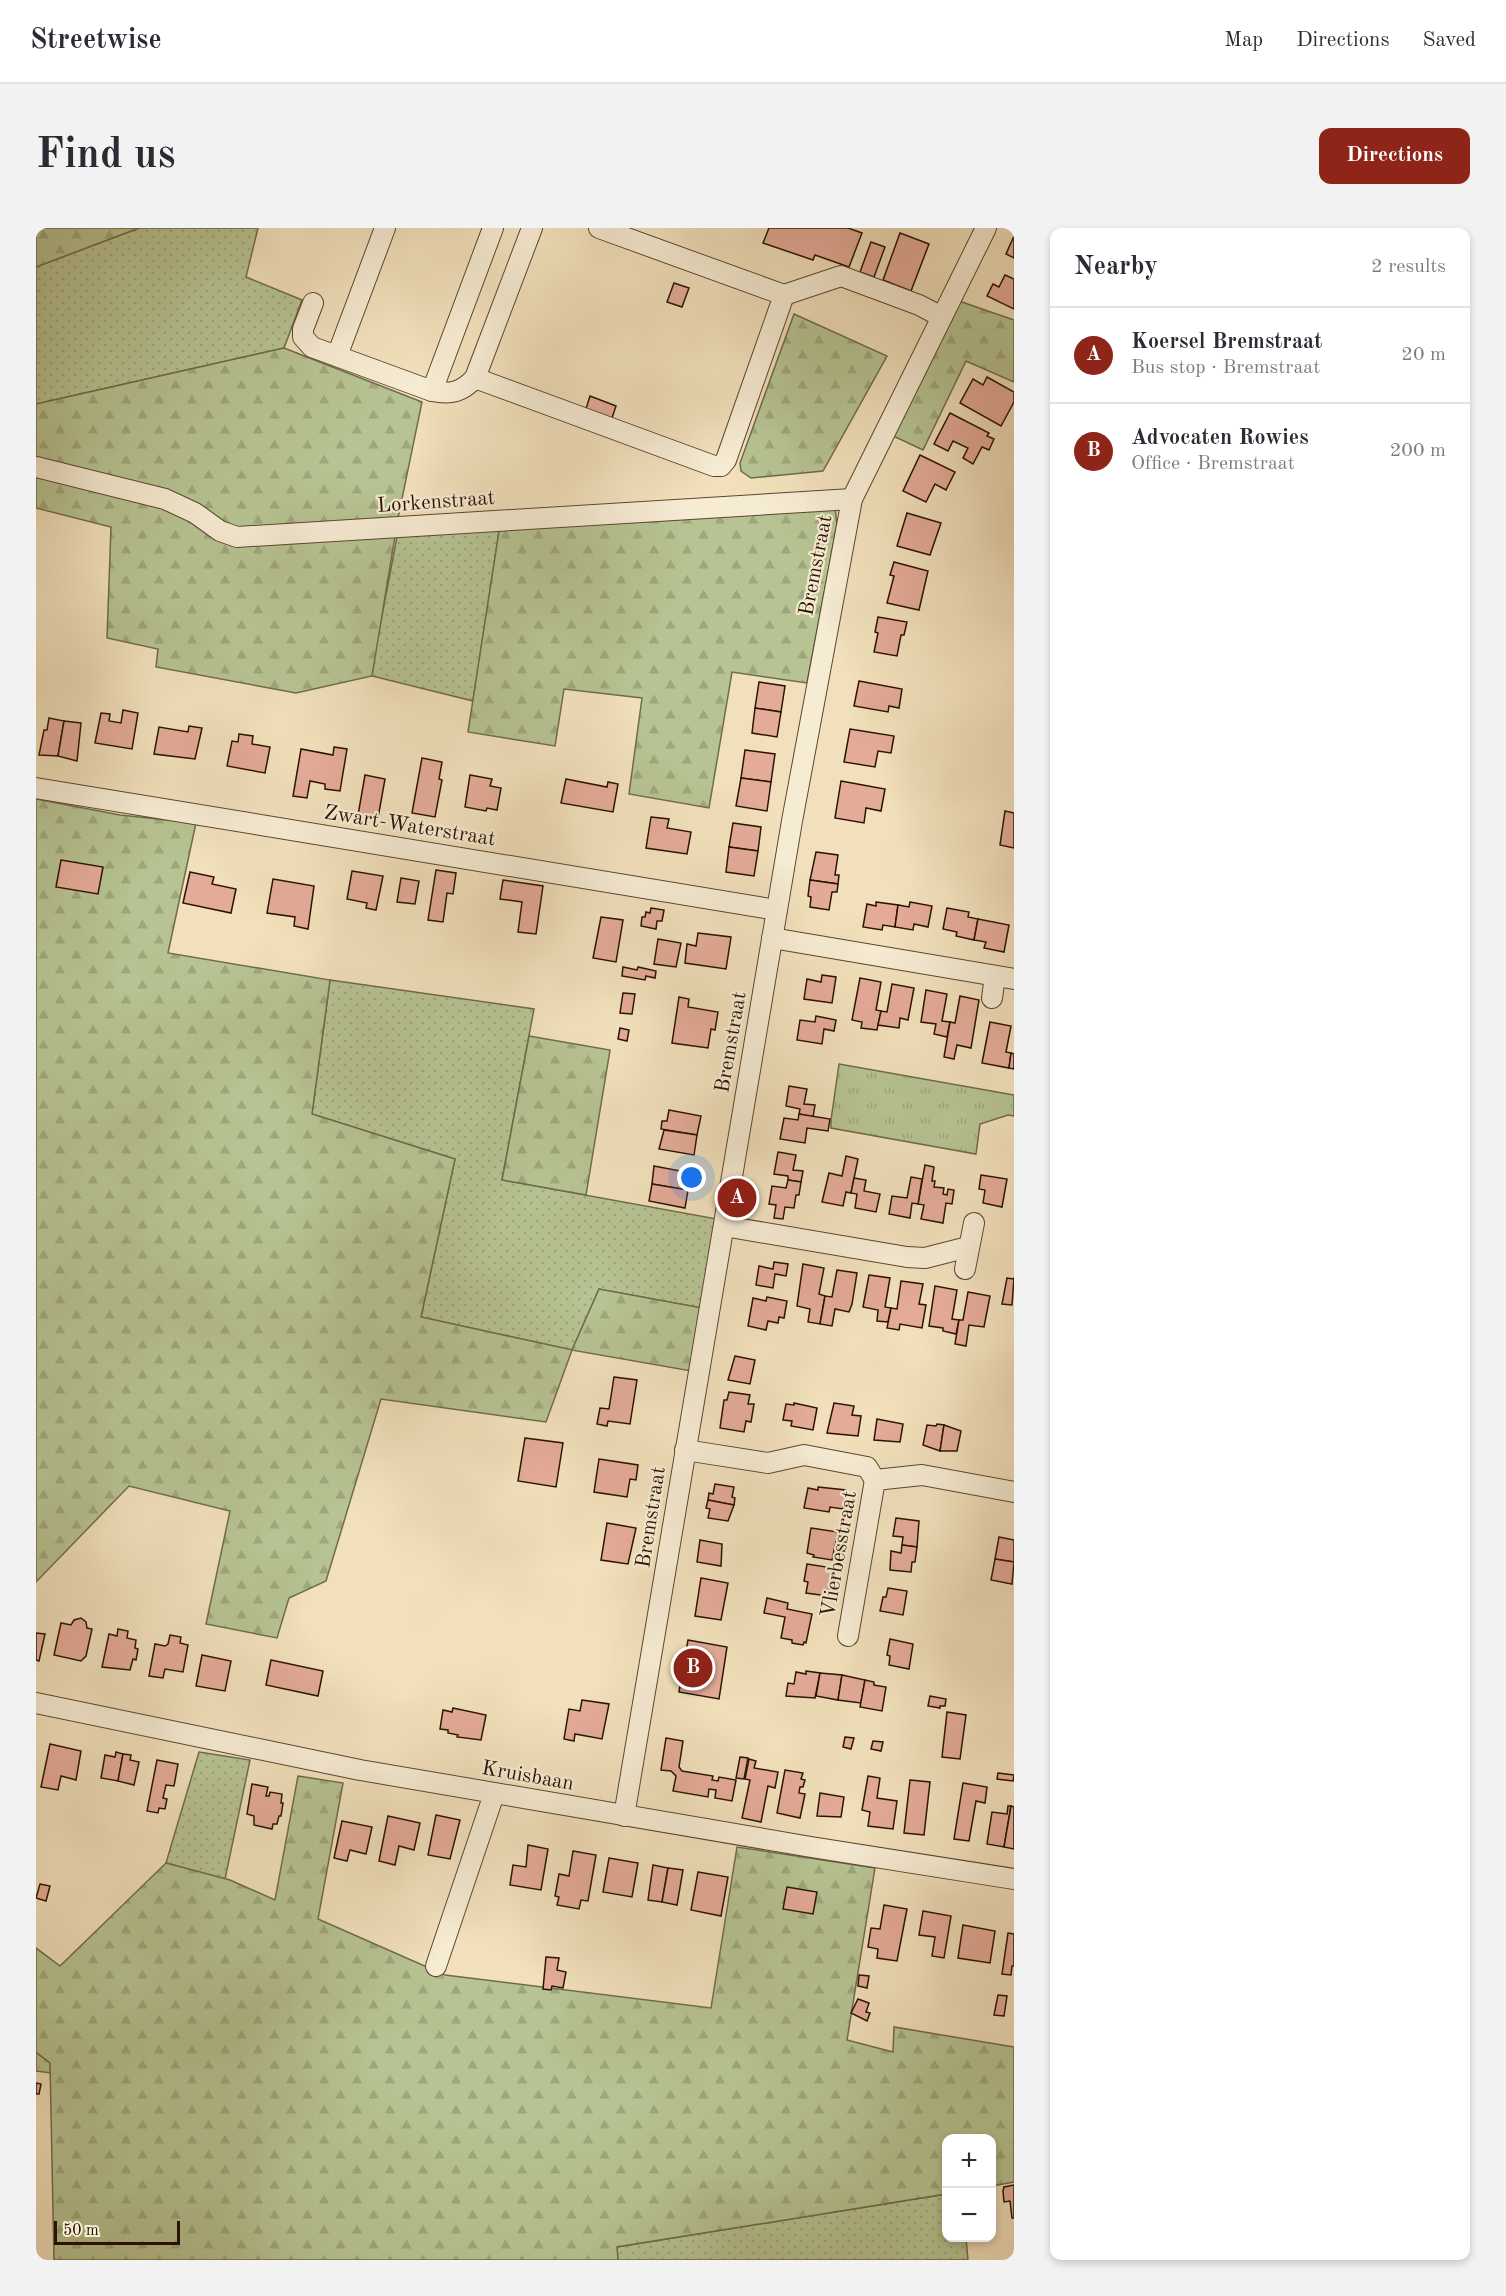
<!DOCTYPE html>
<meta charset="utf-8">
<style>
body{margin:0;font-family:"Old Standard TT",serif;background:#f2f2f3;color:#2b2b33}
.controls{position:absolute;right:18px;bottom:18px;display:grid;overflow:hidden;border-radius:12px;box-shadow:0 3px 9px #0003}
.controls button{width:54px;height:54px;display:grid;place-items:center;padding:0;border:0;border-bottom:2px solid #e1e1e2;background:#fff;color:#2b2b33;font:30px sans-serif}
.scale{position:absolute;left:18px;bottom:15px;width:126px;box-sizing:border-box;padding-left:6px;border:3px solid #2a1302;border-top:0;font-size:16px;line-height:21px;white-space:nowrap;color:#2a1302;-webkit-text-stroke:4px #f6ebd3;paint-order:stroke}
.you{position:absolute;left:656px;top:950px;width:21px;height:21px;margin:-15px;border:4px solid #fff;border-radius:50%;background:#1a73e8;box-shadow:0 0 0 9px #1a73e833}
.badge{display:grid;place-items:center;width:39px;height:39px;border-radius:50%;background:#8f2418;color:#fff;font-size:20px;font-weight:700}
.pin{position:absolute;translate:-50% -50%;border:3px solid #fff;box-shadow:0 2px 6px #0006}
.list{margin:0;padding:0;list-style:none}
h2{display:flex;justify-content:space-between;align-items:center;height:78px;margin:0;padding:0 24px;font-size:26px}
h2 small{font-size:20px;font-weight:400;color:#7c7c81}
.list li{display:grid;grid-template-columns:39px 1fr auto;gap:18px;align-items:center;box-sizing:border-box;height:96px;padding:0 24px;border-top:2px solid #e1e1e2}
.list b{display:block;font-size:22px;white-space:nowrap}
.list p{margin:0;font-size:20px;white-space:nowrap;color:#7c7c81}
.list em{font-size:20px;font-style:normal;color:#7c7c81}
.map{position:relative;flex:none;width:978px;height:2032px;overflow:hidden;border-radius:12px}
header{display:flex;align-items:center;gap:36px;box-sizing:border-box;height:84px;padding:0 30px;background:#fff;border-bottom:2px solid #e1e1e2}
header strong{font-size:28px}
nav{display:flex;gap:33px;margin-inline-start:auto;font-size:21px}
.intro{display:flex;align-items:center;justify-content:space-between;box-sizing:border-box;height:144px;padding:0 36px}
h1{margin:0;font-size:42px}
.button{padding:15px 27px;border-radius:12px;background:#8f2418;color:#fff;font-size:21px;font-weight:700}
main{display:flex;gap:36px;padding:0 36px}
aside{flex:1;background:#fff;border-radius:12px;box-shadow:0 3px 9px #0003}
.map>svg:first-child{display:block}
</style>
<header>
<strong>Streetwise</strong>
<nav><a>Map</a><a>Directions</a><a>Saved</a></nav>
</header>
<div class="intro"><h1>Find us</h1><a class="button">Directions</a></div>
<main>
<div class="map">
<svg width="978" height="2032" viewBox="0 0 978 2032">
<defs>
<pattern id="grass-dots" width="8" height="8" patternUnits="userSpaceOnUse" patternTransform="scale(1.5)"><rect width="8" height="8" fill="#b7c392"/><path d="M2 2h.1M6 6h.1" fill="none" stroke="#9ea77c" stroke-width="1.8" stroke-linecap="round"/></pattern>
<pattern id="forest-firs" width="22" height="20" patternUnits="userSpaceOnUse" patternTransform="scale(1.5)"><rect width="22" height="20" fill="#b7c392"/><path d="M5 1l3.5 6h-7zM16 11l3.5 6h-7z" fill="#9ea77c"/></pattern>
<pattern id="park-tufts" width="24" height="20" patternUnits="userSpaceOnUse" patternTransform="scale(1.5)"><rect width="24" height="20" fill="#b7c392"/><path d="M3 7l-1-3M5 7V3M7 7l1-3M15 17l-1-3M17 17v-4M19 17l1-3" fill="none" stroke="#9ea77c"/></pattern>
</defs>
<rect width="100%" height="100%" fill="#f1e0bb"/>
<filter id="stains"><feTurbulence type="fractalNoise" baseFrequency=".00333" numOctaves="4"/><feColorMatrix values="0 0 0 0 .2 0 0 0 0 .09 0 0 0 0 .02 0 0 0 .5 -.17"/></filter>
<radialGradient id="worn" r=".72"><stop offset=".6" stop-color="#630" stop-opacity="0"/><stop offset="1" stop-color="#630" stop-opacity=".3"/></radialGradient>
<!-- grass -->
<g fill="url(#grass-dots)" stroke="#706b4a" stroke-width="1.5">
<path d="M103 0H222L210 49 266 72 248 120 0 176V39Z"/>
<path d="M464 297 437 473 336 448 338 429 361 309Z"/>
<path d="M294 752 498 781 466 952 681 991 666 1080 563 1061 536 1122 385 1089 419 931 276 886Z"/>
<path d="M163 1524 214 1532 189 1651 130 1635Z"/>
<path d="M0 1824 14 1835 15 1845 0 1843Z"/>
<path d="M910 1966V2010H930L932 2032H582L581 2019Z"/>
</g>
<!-- forest -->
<g fill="url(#forest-firs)" stroke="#706b4a" stroke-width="1.5">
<path d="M0 0H103L0 39Z"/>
<path d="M923 73 978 92V154L930 133 887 222 855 207Z"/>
<path d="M758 86 851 128 787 243 715 250 705 243 704 235Z"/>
<path d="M248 120 386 174 362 290 336 448 260 465 120 439 122 421 71 410 75 299 0 280V176Z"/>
<path d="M799 279 801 297 771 455 696 444 673 580 593 566 606 470 528 461 519 518 432 504 464 297Z"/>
<path d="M0 571 84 587 160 595 132 725 294 752 276 886 419 931 385 1089 536 1122 563 1061 666 1080 655 1143 536 1122 510 1194 345 1171 290 1353 253 1370 241 1410 170 1396 194 1283 93 1258 0 1354Z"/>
<path d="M493 808 574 822 550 967 466 952Z"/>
<path d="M262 1548 307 1555 282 1691 409 1747 675 1780 701 1619 839 1640 811 1812 857 1824 858 1799 978 1819V1954L956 1958V1910H910V1966L581 2019 582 2032H18L14 1835 0 1824V1720L24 1738 130 1635 194 1652 239 1672Z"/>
</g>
<!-- park -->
<path fill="url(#park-tufts)" stroke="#706b4a" stroke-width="1.5" d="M803 836 978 867V888L972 887 944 896 940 926 795 900V892Z"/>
<!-- building -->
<g fill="#e4ab98" stroke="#2a1302" stroke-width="1.5">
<path d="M733 0H812L826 5 813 39 779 27 777 32 727 15Z"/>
<path d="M864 5 893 16 875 63 847 52Z"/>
<path d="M978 8V30L970 26Z"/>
<path d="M835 14 849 19 838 49 824 44Z"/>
<path d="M969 47 978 51V81L951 68 957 56 963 59Z"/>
<path d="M638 55 653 60 646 79 631 74Z"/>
<path d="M951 149 978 164V174L965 198 924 175 937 151 947 157Z"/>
<path d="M554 168 580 178 575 193 549 184Z"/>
<path d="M914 185 953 205 951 208 958 211 953 222 946 219 937 236 927 230 932 220 917 213 912 223 898 216Z"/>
<path d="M884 227 919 244 910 262 899 256 890 274 867 263Z"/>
<path d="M871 285 905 295 894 327 861 318Z"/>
<path d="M858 334 892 343 883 382 851 375 858 348 854 347Z"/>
<path d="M842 389 871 394 868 407H865L861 428 838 424 842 405 839 404Z"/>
<path d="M823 453 866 461 863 480 853 478 852 484 818 478Z"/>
<path d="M723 454 749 458 745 484 719 480Z"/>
<path d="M719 480 745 484 741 509 716 505Z"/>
<path d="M87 482 102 485 96 521 59 515 65 485 74 486 73 493 85 495Z"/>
<path d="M13 490 28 493 22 528 3 527 8 502H11Z"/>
<path d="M28 493 45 495 41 533 22 528Z"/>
<path d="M153 498 166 500 159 531 118 526 123 499 152 504Z"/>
<path d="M814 501 858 508 855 525 842 523 839 539 808 534Z"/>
<path d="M203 506 217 508 216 516 234 519 229 545 191 538 196 513 202 514Z"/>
<path d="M298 519 311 521 304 563 289 561V556L274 553 271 570 257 568 265 521 297 527Z"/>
<path d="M709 522 739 526 735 554 705 550Z"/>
<path d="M386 530 406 534 403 551 406 552 399 589 376 585Z"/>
<path d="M329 547 349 551 342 590 322 587Z"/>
<path d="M434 547 456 551 454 558 465 560 461 582 451 580 450 583 429 579Z"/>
<path d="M705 550 735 554 731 583 700 578Z"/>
<path d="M530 551 571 559 572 554 582 556 577 584 525 575Z"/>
<path d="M805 553 849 561 845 583 830 580 828 595 799 590Z"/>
<path d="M969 583 978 585V620L964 617Z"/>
<path d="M615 589 633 591 631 600 655 604 651 626 610 620Z"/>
<path d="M697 595 725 599 722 623 693 619Z"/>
<path d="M693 619 722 623 718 648 690 644Z"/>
<path d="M780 624 802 627 799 647H803L802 656 774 652Z"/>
<path d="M25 632 67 639 62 666 20 659Z"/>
<path d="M400 642 420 645 417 666 411 665 407 694 392 692Z"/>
<path d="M316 643 347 648 340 682 330 680 331 675 311 671Z"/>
<path d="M154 644 178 649 176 656 200 661 195 685 147 675Z"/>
<path d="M365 650 383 653 379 676 361 674Z"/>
<path d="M237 651 278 658 272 701 258 698 259 689 231 685Z"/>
<path d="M467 652 507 658 500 706 482 704 486 674 464 671Z"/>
<path d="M774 652 802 656 801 664H796L793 682 774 679 775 669 772 668Z"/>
<path d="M840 674 862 677 859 699 847 697 846 702 827 699 831 676 840 678Z"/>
<path d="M874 674 896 678 892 699 878 696 877 702 859 699 862 677 873 679Z"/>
<path d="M615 680 628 682 626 693H621L620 701 605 698 606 689H609L610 684 614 685Z"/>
<path d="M911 680 933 684 932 689 942 691 938 712 920 708 921 704 907 701Z"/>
<path d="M565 689 587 692 580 734 557 730Z"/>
<path d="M942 691 973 697 968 724 948 720 950 714 938 712Z"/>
<path d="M662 705 695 709 690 741 649 735 651 716 660 718Z"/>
<path d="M622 711 645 715 640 739 618 736Z"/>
<path d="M587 739 601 742 602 739 620 743 619 750 610 748 609 752 586 748Z"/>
<path d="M786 747 800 749 796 775 768 771 771 751 785 754Z"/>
<path d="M824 750 845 754 840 782 845 783 841 802 825 800 826 794 816 792Z"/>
<path d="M856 756 878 760 872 792 864 790 863 800 842 797 845 783 851 784Z"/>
<path d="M890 762 911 766 906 793 914 794 911 809 898 806 900 796 885 794Z"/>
<path d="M587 765 599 766 596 786 584 785Z"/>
<path d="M924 768 943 772 935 820 921 817 918 831 908 829 914 794 919 795Z"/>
<path d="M643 769 653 771 652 779 682 784 679 802 675 801 672 820 636 815Z"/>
<path d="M780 788 800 792 798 803 788 801 786 816 761 812 764 792 779 794Z"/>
<path d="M954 794 975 798 970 824 975 825 973 840 946 835Z"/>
<path d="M584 800 593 802 591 813 582 811Z"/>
<path d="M975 825 978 826V841L973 840Z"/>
<path d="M753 858 771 861 768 876 779 877 777 889 763 886 764 881 750 878Z"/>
<path d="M633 882 665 888 661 907 625 901 626 893H631Z"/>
<path d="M763 886 794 891 792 903 771 900 769 915 744 911 748 890 762 892Z"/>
<path d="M628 902 661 907 658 927 623 921Z"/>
<path d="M742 924 760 927 757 942 767 943 765 954 752 952V948L738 946Z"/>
<path d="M810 928 822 931 815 965 810 964 807 978 786 974 793 945 806 948Z"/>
<path d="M889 937 898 939 896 953H899L898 959 908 960 907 966 911 967 912 961 918 962 916 976 910 975 907 995 885 991 888 977 882 976Z"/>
<path d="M618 938 655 945 652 962 616 956Z"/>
<path d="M945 947 971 951 966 979 947 975 949 962 943 961Z"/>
<path d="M875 949 886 951 882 976 876 975 874 990 853 986 856 968 871 970Z"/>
<path d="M818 950 830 952 828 963 844 966 840 984 819 980 821 966 815 965Z"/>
<path d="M752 952 765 954 763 967H760L758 980 749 979 747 991 738 990 740 977 733 976 736 958 750 960Z"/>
<path d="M616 956 652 962 649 980 613 973Z"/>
<path d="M738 1034 752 1036 750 1048 739 1046 737 1060 720 1057 723 1038 737 1041Z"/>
<path d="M767 1036 788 1040 783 1066 789 1068 784 1096 772 1094 774 1081 761 1078Z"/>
<path d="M801 1042 821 1045 816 1076 813 1084 799 1081 796 1098 784 1096 789 1068 796 1069Z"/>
<path d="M833 1047 854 1050 849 1079 855 1080 852 1094 841 1093 842 1082 827 1079Z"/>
<path d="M971 1050 977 1051 978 1050 976 1077 966 1076Z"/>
<path d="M865 1053 887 1056 883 1076 890 1077 886 1100 864 1096 863 1102 851 1100 855 1080 861 1081Z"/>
<path d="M899 1058 921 1062 916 1091 923 1092 920 1106 907 1103V1100L893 1098Z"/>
<path d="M932 1064 954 1068 948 1099 933 1097 930 1118 919 1116 923 1092H927Z"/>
<path d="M731 1069 751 1073 748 1090 743 1089 742 1095 732 1093 730 1102 712 1098 717 1070 730 1073Z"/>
<path d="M699 1128 719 1132 714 1156 692 1152Z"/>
<path d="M578 1149 601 1152 594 1196 572 1193 571 1198 561 1196 564 1180 573 1181Z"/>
<path d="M693 1164 714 1167 712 1176H718L715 1194 710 1193 708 1204 684 1200 688 1172H691Z"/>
<path d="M758 1175 781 1180 777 1202 755 1198 756 1193 747 1192 750 1176 758 1177Z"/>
<path d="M798 1175 818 1178 816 1187 825 1188 822 1208 791 1205Z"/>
<path d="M841 1191 867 1196 864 1214 838 1212Z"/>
<path d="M901 1196 908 1197 904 1223 887 1217 891 1197 900 1198Z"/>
<path d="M908 1197 925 1203 921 1223H904Z"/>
<path d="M489 1210 527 1215 520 1259 482 1253Z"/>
<path d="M563 1231 602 1237 600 1252 594 1251 591 1269 558 1264Z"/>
<path d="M679 1256 698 1259 696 1269 699 1270 698 1277 672 1272 673 1265 677 1266Z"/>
<path d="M782 1259 810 1262 807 1281 794 1279 793 1284 768 1280 772 1260 782 1262Z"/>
<path d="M672 1272 698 1277 692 1293 672 1290 674 1281 670 1280Z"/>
<path d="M860 1290 883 1293 881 1319 866 1317 867 1309 857 1308Z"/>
<path d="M571 1295 600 1300 592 1336 565 1332Z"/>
<path d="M775 1300 802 1304 796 1332 777 1329 778 1327 771 1325Z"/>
<path d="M963 1309 978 1312V1334L959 1331Z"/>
<path d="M664 1312 686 1316 685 1338 661 1334Z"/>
<path d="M866 1317 881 1319 879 1334H876L875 1344 854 1342 855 1323 865 1325Z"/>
<path d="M959 1331 978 1334 976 1356 955 1352Z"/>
<path d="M771 1336 797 1340 792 1368 770 1365 772 1354 768 1353Z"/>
<path d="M665 1350 692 1355 685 1392 659 1388Z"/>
<path d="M852 1360 871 1363 867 1387 844 1383 847 1369H850Z"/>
<path d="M731 1370 752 1375 751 1381 776 1386 770 1415 768 1414 767 1417 756 1415V1412L745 1410 749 1389 728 1385Z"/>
<path d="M45 1390 50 1394 51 1400 56 1401 50 1428 45 1433 18 1427 25 1395 35 1397 38 1392Z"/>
<path d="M82 1401 92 1403 91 1410 100 1412 99 1420 102 1421 100 1432 97 1431 94 1442 66 1439 73 1406 81 1408Z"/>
<path d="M0 1405 9 1406 3 1433 0 1432Z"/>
<path d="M134 1407 145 1409 144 1415 152 1417 147 1444 129 1441 127 1450 113 1448 119 1416 129 1418 132 1416Z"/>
<path d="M854 1411 877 1416 873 1441 853 1437 854 1428 851 1427Z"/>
<path d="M652 1412 691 1419 683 1471 643 1464Z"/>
<path d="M166 1427 195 1433 189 1463 160 1458Z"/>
<path d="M235 1432 287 1443 282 1468 230 1457Z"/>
<path d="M770 1443 784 1445 779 1470 750 1468 752 1455 758 1456 760 1444 770 1446Z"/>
<path d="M784 1445 806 1447 802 1472 780 1468Z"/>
<path d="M806 1447 829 1452 825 1475 802 1472Z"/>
<path d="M829 1452 838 1454V1457L850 1459 846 1483 824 1479Z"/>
<path d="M894 1468 910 1471 909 1478H904V1480L892 1478Z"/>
<path d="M546 1472 573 1476 566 1511 539 1506 538 1513 528 1511 533 1481 544 1483Z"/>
<path d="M417 1480 450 1487 445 1512 421 1509 422 1507 412 1505V1502L404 1501 407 1482 416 1484Z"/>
<path d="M911 1484 930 1487 924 1531 906 1529Z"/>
<path d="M809 1509 818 1510 815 1521 807 1519Z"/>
<path d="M630 1510 647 1513 643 1539 646 1543 677 1548 676 1552 682 1553 683 1549 700 1552 696 1573 679 1570 680 1562 673 1561 672 1569 637 1563 640 1548 635 1543 625 1542Z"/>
<path d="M837 1513 847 1514 845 1523 835 1521Z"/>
<path d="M14 1516 45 1523 40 1552 25 1548 22 1562 5 1559Z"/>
<path d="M80 1524 87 1526 82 1553 65 1550 69 1527 79 1529Z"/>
<path d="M87 1526 95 1527 94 1532 103 1534 98 1557 82 1553Z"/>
<path d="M704 1529 712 1530 708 1551 700 1550Z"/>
<path d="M713 1531 720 1533 718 1540 742 1544 739 1560 732 1558 725 1594 706 1590 714 1552 709 1551Z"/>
<path d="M121 1532 142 1536 138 1558 130 1557 127 1570 131 1571 129 1581 123 1580 122 1585 111 1583Z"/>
<path d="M749 1542 767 1545 765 1551 769 1552 767 1559H764L763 1565 769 1566 764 1590 741 1585Z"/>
<path d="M962 1545 978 1547 977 1553 961 1551Z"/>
<path d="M832 1548 844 1550 841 1570 861 1573 857 1601 832 1598 834 1584 826 1582Z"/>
<path d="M874 1552 894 1554 888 1607 868 1605Z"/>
<path d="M927 1555 951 1559 949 1575 940 1573 933 1613 918 1611Z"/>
<path d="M216 1556 232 1559 230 1568H233L234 1564 246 1566 245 1575H247L245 1588H243L241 1596H237L236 1601 218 1597V1588L211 1586Z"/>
<path d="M784 1565 808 1569 805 1589 781 1588Z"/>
<path d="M972 1578H975L968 1619 951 1616 956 1584 971 1586Z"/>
<path d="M975 1578 978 1579V1621L968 1619Z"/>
<path d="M400 1587 424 1592 414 1631 392 1627Z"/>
<path d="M352 1588 384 1595 378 1622 363 1618 359 1637 343 1633Z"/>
<path d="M306 1593 336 1599 330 1626 314 1622 311 1633 298 1630Z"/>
<path d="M492 1617 512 1621 505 1662 474 1657 477 1637 490 1639Z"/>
<path d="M537 1623 560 1627 552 1673 545 1672 543 1681 521 1677 523 1669 519 1668 523 1646 533 1648Z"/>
<path d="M573 1630 602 1635 596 1669 567 1664Z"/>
<path d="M617 1637 632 1640 626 1674 612 1672Z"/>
<path d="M632 1640 647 1642 641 1677 626 1674Z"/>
<path d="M662 1644 692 1649 685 1688 655 1682Z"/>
<path d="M4 1656 14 1658 10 1673 0 1670Z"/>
<path d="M751 1659 781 1664 777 1686 747 1681Z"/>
<path d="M848 1677 871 1681 861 1733 841 1730 842 1721 832 1719 835 1700 844 1701Z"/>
<path d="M887 1683 915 1688 908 1730 896 1728 899 1709 883 1707Z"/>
<path d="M927 1697 959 1703 954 1735 922 1730Z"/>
<path d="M972 1705 978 1706V1738H976L975 1747 966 1746Z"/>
<path d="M510 1729 523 1730 521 1742 530 1744 527 1760 516 1758 515 1762 507 1761Z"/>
<path d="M823 1747 833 1748 831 1760 822 1758Z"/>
<path d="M962 1767 971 1768 968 1788 958 1787Z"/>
<path d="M822 1771 833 1775 830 1784 834 1785 831 1793 815 1785Z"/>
<path d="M0 1855 5 1856 3 1866H0Z"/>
<path d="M978 1957V1990H976L974 1973 968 1974 967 1963 968 1959Z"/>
</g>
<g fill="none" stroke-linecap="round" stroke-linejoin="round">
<!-- minor casing -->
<g stroke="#5c4630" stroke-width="22">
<g id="minor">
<path d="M563 0 748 67"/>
<path d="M277 75 267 101V109L276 119 396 163C415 167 426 164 439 150L496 0"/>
<path d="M301 128 349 0"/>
<path d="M439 150 678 238H685L690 232 748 67 805 48 883 77 906 89"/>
<path d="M396 163 457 0"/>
<path d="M0 239 129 271 159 285 184 303 201 309 816 271"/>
<path d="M0 560 741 682"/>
<path d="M736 710 978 751"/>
<path d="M956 770 959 748"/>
<path d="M688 998 871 1029 889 1030 932 1019"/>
<path d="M929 1041 938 995"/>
<path d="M649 1222 732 1235 768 1227 831 1239 839 1252 886 1247 978 1264"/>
<path d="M812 1408 839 1252"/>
<path d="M0 1475 324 1542 775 1619 978 1651"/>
<path d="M588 1588 756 593 816 271 950 0"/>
<path d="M400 1738 458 1566"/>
</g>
</g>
<!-- minor -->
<use href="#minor" stroke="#f6ebd3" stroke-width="20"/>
</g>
<g text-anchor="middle" stroke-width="4.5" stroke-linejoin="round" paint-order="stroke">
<!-- street labels -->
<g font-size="21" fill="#2a1302" stroke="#f6ebd3">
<text transform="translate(400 273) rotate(-4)" y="7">Lorkenstraat</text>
<text transform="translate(779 337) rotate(-79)" y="7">Bremstraat</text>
<text transform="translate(374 597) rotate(9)" y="7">Zwart-Waterstraat</text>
<text transform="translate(694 814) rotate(-80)" y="7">Bremstraat</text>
<text transform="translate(614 1289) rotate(-81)" y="7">Bremstraat</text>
<text transform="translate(802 1326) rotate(-80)" y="7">Vlierbesstraat</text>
<text transform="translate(492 1547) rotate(10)" y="7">Kruisbaan</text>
</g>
</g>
<rect width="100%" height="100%" filter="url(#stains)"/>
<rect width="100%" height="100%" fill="url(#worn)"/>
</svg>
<div class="controls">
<button>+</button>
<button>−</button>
</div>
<div class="scale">50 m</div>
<div class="you"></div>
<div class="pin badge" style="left:701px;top:970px">A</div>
<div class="pin badge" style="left:657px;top:1440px">B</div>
</div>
<aside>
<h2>Nearby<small>2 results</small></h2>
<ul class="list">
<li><span class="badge">A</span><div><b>Koersel Bremstraat</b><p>Bus stop · Bremstraat</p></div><em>20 m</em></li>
<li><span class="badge">B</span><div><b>Advocaten Rowies</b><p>Office · Bremstraat</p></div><em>200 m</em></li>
</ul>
</aside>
</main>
